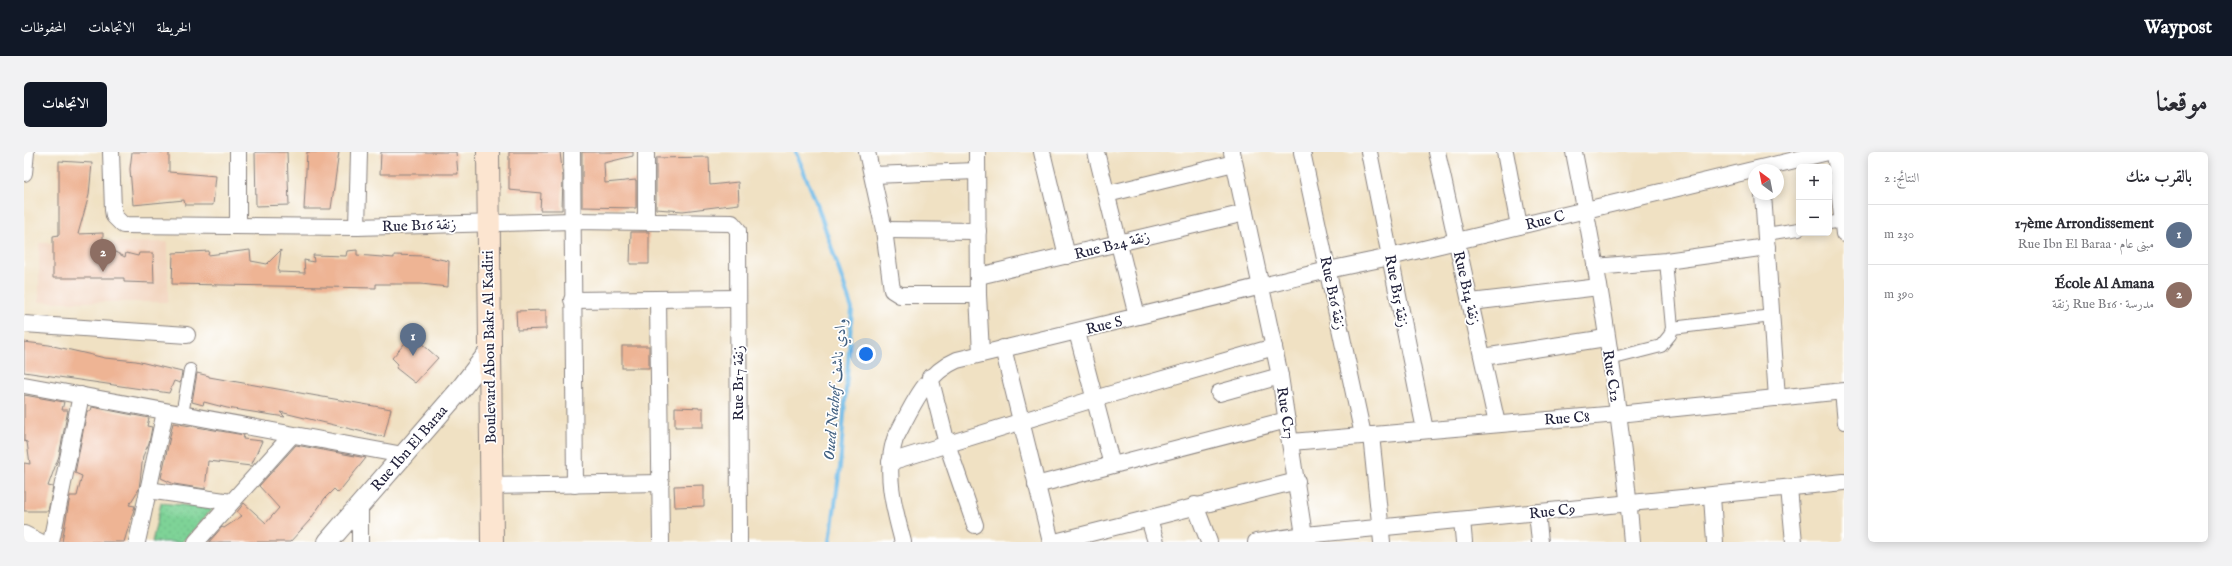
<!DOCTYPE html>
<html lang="ar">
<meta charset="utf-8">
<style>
body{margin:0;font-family:"IM FELL English",Amiri,serif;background:#f2f2f3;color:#2b2b33;direction:rtl}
.controls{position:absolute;right:12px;top:12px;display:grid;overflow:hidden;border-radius:6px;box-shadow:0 2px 10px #0003}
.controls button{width:36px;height:36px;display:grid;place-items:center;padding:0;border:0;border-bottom:1px solid #e1e1e2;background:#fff;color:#2b2b33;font:20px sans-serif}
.compass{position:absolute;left:1724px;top:12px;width:36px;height:36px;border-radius:50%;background:#fff;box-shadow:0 2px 10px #0003;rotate:328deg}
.you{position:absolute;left:842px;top:202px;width:14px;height:14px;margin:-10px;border:3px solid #fff;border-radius:50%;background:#1a73e8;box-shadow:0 0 0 6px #1a73e833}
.badge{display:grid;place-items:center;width:26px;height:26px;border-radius:50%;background:#111827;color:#fff;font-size:13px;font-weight:700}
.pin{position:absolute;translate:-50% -33px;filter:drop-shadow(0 1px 2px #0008)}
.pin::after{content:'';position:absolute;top:21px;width:14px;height:12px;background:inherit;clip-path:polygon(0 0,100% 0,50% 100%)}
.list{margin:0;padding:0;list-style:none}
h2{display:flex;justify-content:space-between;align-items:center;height:52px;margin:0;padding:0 16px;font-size:17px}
h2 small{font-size:13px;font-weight:400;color:#7c7c81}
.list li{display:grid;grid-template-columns:26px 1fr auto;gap:12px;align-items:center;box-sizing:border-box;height:60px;padding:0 16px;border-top:1px solid #e1e1e2}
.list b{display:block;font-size:15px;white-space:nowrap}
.list p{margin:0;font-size:13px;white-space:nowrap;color:#7c7c81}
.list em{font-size:13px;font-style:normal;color:#7c7c81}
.map{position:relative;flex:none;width:1820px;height:390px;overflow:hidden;direction:ltr;border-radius:6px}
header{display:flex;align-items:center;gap:24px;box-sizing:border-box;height:56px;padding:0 20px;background:#111827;color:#fff}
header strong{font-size:19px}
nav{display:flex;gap:22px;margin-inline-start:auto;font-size:14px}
.intro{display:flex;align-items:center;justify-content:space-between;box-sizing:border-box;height:96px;padding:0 24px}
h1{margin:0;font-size:28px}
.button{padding:10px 18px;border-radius:6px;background:#111827;color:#fff;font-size:14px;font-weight:700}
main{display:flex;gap:24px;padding:0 24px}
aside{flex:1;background:#fff;border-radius:6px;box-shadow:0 2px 10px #0003}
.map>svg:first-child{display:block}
</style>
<header>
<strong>Waypost</strong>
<nav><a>الخريطة</a><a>الاتجاهات</a><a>المحفوظات</a></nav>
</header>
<div class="intro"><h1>موقعنا</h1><a class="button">الاتجاهات</a></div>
<main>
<aside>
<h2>بالقرب منك<small>النتائج: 2</small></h2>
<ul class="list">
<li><span class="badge" style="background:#5c6f8a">1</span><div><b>17ème Arrondissement</b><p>مبنى عام · Rue Ibn El Baraa</p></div><em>230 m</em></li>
<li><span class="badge" style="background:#8d6e63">2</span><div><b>École Al Amana</b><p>مدرسة · Rue B16 زنقة</p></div><em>390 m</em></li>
</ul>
</aside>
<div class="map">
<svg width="1820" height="390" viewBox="0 0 1820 390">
<defs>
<pattern id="park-dots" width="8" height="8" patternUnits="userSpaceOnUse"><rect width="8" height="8" fill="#7ed397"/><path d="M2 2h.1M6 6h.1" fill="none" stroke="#6db583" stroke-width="1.8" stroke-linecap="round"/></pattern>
</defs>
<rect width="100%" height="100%" fill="#fff"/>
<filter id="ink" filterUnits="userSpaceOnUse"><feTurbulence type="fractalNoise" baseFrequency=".025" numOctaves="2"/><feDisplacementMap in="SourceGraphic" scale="8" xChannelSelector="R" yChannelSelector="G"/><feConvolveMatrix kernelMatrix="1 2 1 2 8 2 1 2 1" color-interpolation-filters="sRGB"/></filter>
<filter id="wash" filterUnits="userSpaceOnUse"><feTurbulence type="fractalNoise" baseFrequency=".012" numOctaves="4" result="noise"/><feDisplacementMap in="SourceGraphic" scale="16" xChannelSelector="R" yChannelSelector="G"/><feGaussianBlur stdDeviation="0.9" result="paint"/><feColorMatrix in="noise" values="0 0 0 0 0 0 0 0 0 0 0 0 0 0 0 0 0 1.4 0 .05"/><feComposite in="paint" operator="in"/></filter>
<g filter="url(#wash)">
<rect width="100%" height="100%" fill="#f0e1c3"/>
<!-- built -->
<path fill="#f2d4be" d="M144 90V150H15V91Z"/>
<!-- park -->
<path fill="url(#park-dots)" stroke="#507a69" d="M137 351 189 356 158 390H128Z"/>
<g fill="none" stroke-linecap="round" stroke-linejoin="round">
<!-- stream -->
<path stroke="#6fbce9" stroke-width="4" d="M772 0 794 55 828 157 816 315 806 390"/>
</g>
<g id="blocks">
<!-- building -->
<g fill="#eeb494">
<path d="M108 0H145V20L192 24 189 53H161L160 48 109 53 106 17Z"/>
<path d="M231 0H263L265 53 232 54Z"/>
<path d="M283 0H315L307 57H280Z"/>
<path d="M357 0H432L434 22H356Z"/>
<path d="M485 0H536L539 25 538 58H516L517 41 485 38Z"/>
<path d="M558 0H609V4L580 11 581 31 612 28V56L558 55Z"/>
<path d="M685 5 686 33 714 30 715 52 659 59 632 57V6Z"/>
<path d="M35 9 68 11 65 43 54 82 79 81V94L101 105 102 101 114 104 115 101H129L130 131 100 130V126H29V84L35 83Z"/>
<path d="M607 80H625V112H606Z"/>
<path d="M226 98 227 109 243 112 257 98 254 120 281 121 280 108 290 110 289 103 322 104 323 99 333 98V103L370 106V103L400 104 425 109 424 135 397 132H352V136L148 132 149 101 185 99 184 103Z"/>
<path d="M522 158V177L493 178 492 159Z"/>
<path d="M388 183 414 206 391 231 372 216 374 212 368 206Z"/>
<path d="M0 190 25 193 81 206 112 209 158 220 156 231 150 229 145 241 0 220Z"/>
<rect x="598" y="194" width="27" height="22"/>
<path d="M173 221 185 224V225L367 257 360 285 256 260 261 265 203 256 180 250 179 253 168 250Z"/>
<path d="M0 243 40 250 38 258H44L35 304 24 334 29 335 24 359H0V311L6 312 3 290 0 289Z"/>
<path d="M68 255 125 266 123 274 128 275 125 291 119 304 115 337 105 353 111 354 100 390H38L46 344H53L58 324 51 321 63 259H67Z"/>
<path d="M651 255 679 256V275H651Z"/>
<path d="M149 271 220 283 219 287 238 289 227 314 184 309 181 337 150 332 137 326Z"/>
<path d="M272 293 342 306 314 341 310 337 301 346 286 368 266 390H185L198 375 200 376 218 364 213 360 220 351 242 371 255 356 235 334Z"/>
<path d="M680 333V354L651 355 650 334Z"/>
</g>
</g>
</g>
<g filter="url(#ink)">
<use href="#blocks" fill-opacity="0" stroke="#89827f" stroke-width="1"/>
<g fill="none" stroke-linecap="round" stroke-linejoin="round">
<!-- pedestrian casing -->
<g stroke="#89827f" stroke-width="14">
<g id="pedestrian">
<path d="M1805 71 1819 69"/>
<path d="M1742 82 1775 77"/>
<path d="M1648 176 1748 164"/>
<path d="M1586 207 1637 194 1646 183 1648 176 1642 109"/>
<path d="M1817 240 1820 271"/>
<path d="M158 262 166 218"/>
</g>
</g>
<!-- minor casing -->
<g stroke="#89827f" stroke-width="18">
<g id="minor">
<path d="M87 0 89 58 90 64 99 73 333 75 548 69 708 71 714 78 715 390"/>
<path d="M214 0V74"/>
<path d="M548 0 551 333"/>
<path d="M843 0 860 78 868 138 876 143H954"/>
<path d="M953 0 954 143 957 201"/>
<path d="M1018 0 1043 104"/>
<path d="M1072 0 1113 164"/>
<path d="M1208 0 1256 224 1281 390"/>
<path d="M1278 0 1339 283"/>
<path d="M1345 0 1401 278"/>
<path d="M1413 0 1473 272"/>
<path d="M1481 0 1495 74"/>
<path d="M1550 0C1576 128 1597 259 1608 390"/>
<path d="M1811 0 1820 82"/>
<path d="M0 21 2 0"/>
<path d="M849 23 952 19"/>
<path d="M1083 42 1210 11"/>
<path d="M1739 42 1753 246"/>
<path d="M622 69V0"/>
<path d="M333 75 335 0"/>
<path d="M860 78 954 79"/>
<path d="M1571 115 1642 109 1743 95"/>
<path d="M955 124 1221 61"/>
<path d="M634 147 637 390"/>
<path d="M548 148 714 146"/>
<path d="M1447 150 1575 135"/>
<path d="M0 172 163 183"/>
<path d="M1053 180 1088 313"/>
<path d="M979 196 1027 390"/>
<path d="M1459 205 1582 186"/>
<path d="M906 225 923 292 951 373"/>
<path d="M0 233 379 303"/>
<path d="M1195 241 1256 224"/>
<path d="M1347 283 1358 390"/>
<path d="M1267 290 1594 262 1820 239"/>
<path d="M866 310 1070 247 1250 195"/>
<path d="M1012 333 1263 268"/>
<path d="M466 334 637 331"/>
<path d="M1765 336 1770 390"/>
<path d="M124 338 207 350"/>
<path d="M1688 344 1691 390"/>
<path d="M1171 353 1185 390"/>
<path d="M1513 360 1516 390"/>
<path d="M1125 367 1132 390"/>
<path d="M1438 368 1440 390"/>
<path d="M0 382 16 390"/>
<path d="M27 390 57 243"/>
<path d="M113 390 141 260"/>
<path d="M172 390 268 283"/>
<path d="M336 390V353"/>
<path d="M879 390C870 356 860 321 871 287 887 257 900 222 933 208L1304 118 1366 105 1804 0"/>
<path d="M1031 390 1273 329"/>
<path d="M1232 390 1281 383 1820 330"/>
</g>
</g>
<!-- tertiary casing -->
<g stroke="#89827f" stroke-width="22">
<path id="tertiary" d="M304 390 435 239 465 200"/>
</g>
<!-- secondary casing -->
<g stroke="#89827f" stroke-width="24">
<path id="secondary" d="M464 0 468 390"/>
</g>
<!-- pedestrian -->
<use href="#pedestrian" stroke="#fff" stroke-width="12"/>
<!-- minor -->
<use href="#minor" stroke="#fff" stroke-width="16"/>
<!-- tertiary -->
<use href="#tertiary" stroke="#fff" stroke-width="20"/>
<!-- secondary -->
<use href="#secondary" stroke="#fce5d0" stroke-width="22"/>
</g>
</g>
<g text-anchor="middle" stroke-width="3.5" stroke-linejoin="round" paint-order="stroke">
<!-- street labels -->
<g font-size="15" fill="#22223b" stroke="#fff">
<text transform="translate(1521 68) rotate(-14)" y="5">Rue C</text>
<text transform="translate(395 73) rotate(-2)" y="5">Rue B16 زنقة</text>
<text transform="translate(1088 93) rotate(-14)" y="5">Rue B24 زنقة</text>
<text transform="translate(1443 136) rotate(77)" y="5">Rue B14 زنقة</text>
<text transform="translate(1373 139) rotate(79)" y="5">Rue B15 زنقة</text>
<text transform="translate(1309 141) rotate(78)" y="5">Rue B16 زنقة</text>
<text transform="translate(1080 173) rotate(-14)" y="5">Rue S</text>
<text transform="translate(465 195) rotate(-91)" y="5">Boulevard Abou Bakr Al Kadiri</text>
<text transform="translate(1588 224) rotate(81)" y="5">Rue C12</text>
<text transform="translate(714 231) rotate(-90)" y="5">Rue B17 زنقة</text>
<text transform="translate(1262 261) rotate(81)" y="5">Rue C17</text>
<text transform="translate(1543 266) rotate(-4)" y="5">Rue C8</text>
<text transform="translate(385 296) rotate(-49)" y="5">Rue Ibn El Baraa</text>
<text transform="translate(1528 359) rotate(-6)" y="5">Rue C9</text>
</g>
<!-- water labels -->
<g font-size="16" font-style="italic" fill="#416081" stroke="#fff">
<text transform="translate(810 237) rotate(-85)" y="6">Oued Nachef وادي ناشف</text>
</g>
</g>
</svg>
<div class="controls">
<button>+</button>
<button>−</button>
</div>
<svg class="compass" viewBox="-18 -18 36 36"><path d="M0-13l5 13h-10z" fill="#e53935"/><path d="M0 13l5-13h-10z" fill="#7c7c81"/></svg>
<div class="you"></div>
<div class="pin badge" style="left:389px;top:204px;background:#5c6f8a">1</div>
<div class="pin badge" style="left:79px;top:120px;background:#8d6e63">2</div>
</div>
</main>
